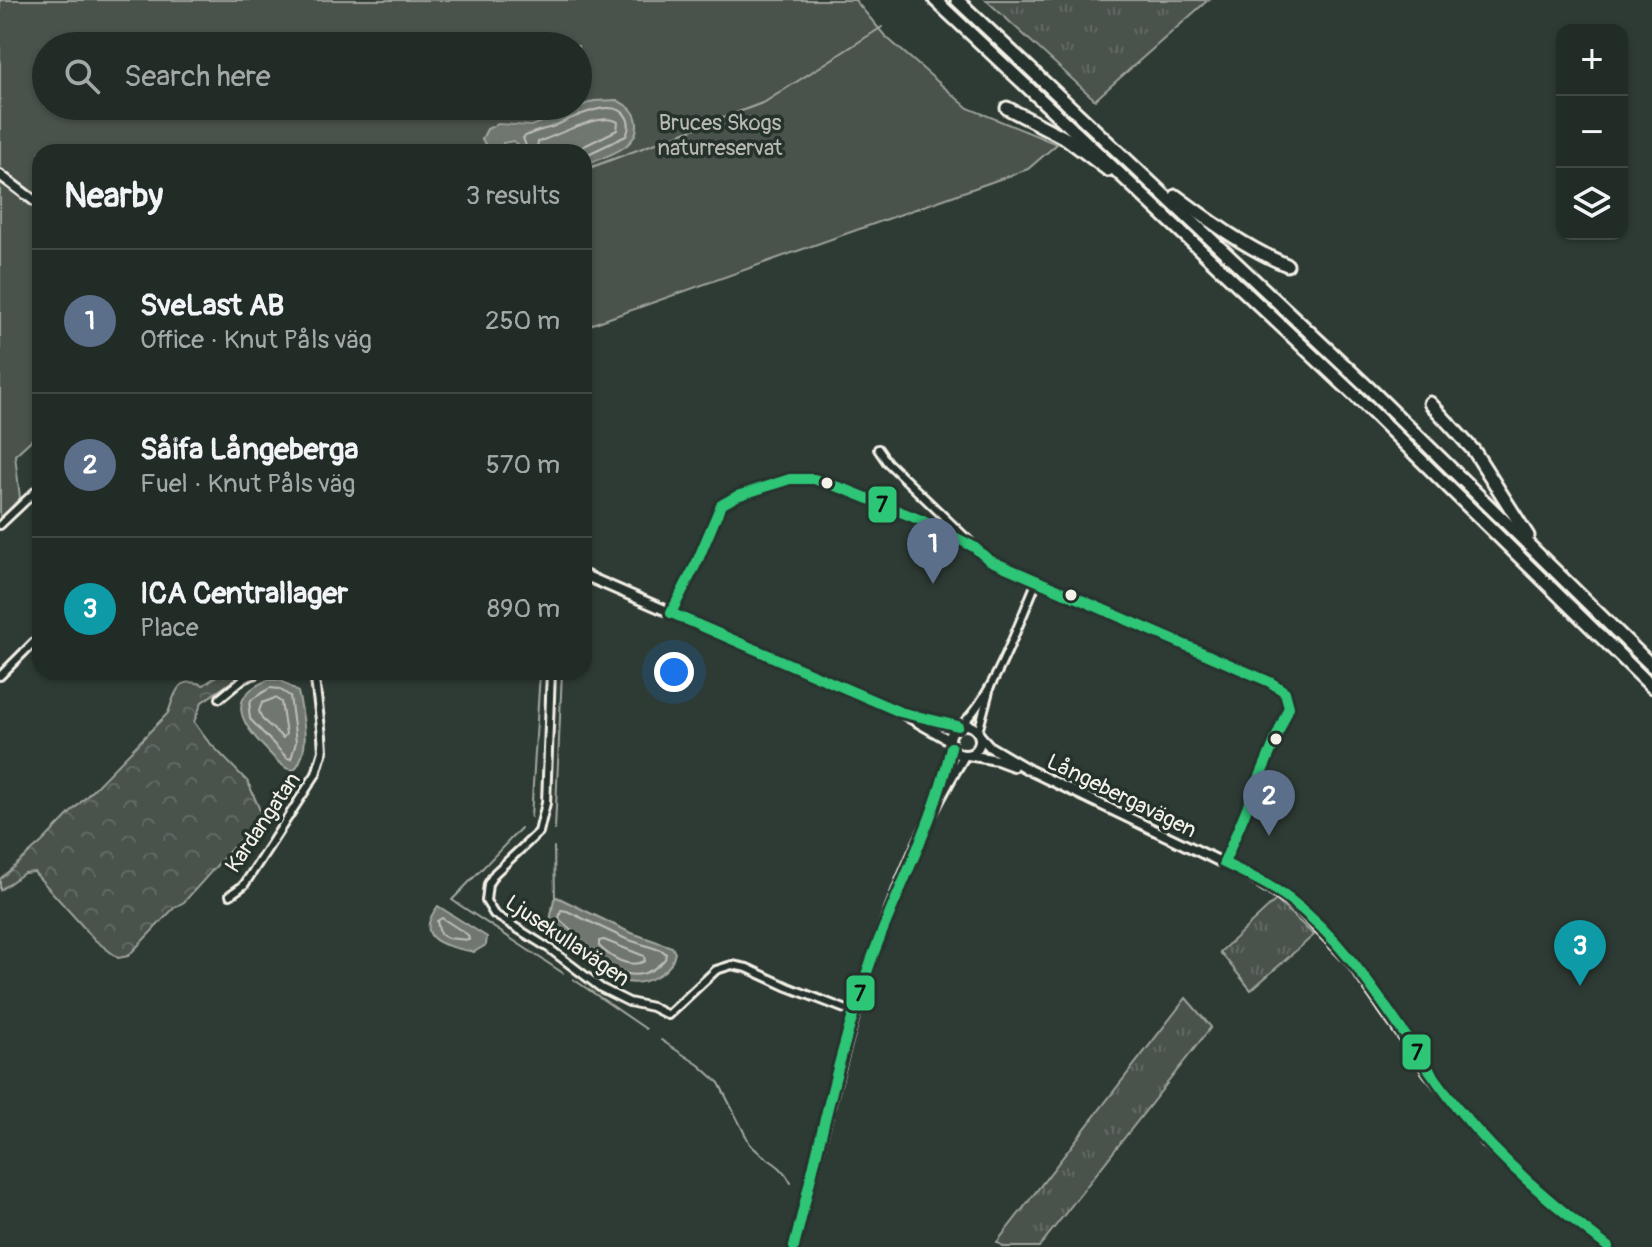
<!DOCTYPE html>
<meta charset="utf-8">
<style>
body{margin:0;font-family:Pangolin,sans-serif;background:#2e3833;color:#f1f3f6}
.controls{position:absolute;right:24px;top:24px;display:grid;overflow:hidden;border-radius:16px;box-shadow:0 2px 6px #0004}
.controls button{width:72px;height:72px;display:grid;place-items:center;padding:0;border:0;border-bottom:2px solid #3f4844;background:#222c27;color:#f1f3f6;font:40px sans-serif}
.you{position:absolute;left:674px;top:672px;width:28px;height:28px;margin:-20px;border:6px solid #fff;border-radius:50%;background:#1a73e8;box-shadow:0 0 0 12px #1a73e833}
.badge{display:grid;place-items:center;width:52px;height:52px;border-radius:50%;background:#95b2f1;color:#fff;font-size:26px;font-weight:700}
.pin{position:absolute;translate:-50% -66px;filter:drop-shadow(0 2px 4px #0008)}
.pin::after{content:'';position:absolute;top:42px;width:28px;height:24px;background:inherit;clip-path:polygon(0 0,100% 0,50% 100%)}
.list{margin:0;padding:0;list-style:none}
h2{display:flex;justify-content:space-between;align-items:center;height:104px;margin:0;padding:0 32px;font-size:34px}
h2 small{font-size:26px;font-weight:400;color:#a2a7a7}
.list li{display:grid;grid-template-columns:52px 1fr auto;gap:24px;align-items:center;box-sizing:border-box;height:144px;padding:0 32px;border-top:2px solid #3f4844}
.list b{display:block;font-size:30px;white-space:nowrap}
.list p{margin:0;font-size:26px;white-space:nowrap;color:#a2a7a7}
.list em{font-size:26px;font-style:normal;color:#a2a7a7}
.icon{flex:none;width:44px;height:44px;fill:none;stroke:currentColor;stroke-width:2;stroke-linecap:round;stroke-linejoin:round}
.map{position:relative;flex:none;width:1652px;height:1247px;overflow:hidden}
.search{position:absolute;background:#222c27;box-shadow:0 2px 6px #0004;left:32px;top:32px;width:560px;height:88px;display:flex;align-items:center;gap:20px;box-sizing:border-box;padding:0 28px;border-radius:44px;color:#a2a7a7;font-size:30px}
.panel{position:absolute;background:#222c27;box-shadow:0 2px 6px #0004;left:32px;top:144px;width:560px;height:536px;border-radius:24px}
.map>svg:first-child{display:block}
</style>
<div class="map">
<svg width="1652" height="1247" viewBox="0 0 1652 1247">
<defs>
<pattern id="grass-tufts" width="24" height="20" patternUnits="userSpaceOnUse" patternTransform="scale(2)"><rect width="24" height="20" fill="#48524c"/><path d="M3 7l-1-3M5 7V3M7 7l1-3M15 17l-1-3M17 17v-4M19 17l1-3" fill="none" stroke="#636b66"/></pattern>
<pattern id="forest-crowns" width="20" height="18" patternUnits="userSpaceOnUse" patternTransform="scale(2)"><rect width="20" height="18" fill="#48524c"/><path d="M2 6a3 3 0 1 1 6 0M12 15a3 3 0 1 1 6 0" fill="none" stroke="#636b66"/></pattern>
</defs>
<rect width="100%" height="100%" fill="#2e3b34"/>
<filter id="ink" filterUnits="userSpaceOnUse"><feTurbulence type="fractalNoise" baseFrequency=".0125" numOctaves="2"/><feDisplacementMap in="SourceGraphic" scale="16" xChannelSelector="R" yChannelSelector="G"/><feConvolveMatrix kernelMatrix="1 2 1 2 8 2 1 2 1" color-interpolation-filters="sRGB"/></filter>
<g filter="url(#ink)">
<!-- grass -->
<g fill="url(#grass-tufts)" stroke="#9ea29a" stroke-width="2">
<path d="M986 0H1208L1095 100Z"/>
<path d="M1276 900 1314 935 1251 990 1220 952Z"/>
<path d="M1186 998 1211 1027 1039 1247H1004L997 1242Z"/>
</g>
<!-- forest -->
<path fill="url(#forest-crowns)" stroke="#9ea29a" stroke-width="2" d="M222 672H252L239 677 202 702 194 722 207 740 248 782 262 815 184 902 175 907 128 956 118 958 95 940 34 872 24 873 0 890V879L42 842 168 713C175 694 177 675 204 685Z"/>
<!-- park -->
<path fill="#48524c" stroke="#9ea29a" stroke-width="2" fill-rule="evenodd" d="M0 0H855L885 36 968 108 1057 144 1028 169 584 327V152H40V432L15 455 20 498 0 520ZM46 46H578V106H46Z"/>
<!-- water -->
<g fill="#6f7770" stroke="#a4a8a0" stroke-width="2">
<path d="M617 100C627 106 636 110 637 123 639 149 603 157 584 165V152H516L519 146 513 141 503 143V152H490L482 139 487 129 498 124 531 126 594 101Z"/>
<path d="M268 680H280L298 692C303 716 312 750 294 770 282 769 273 756 264 747 240 722 226 697 268 680Z"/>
<path d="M557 897 629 932 672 947 675 953C672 965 667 970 657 976 614 1002 576 947 550 921L554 899Z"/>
<path d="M438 906 487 937 486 945 474 952C447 946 411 941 438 906Z"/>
</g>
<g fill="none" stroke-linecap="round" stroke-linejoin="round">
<!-- shore -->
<g stroke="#bfc0b8" stroke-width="2">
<path d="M525 152 526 146 523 138C530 132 543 130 552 127 569 120 616 94 627 118 630 124 629 130 626 136L584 156"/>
<path d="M536 152 538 142C557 136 601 111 618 122L617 130 572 152"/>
<path d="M270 688 279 689 290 696 296 742 291 759 287 758 250 719 249 710 251 700Z"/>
<path d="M275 698 281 702 286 734 283 738 262 719 259 711 262 703Z"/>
<path d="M561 910 567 911 626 939 663 951 666 954 665 959C625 1003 588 944 559 919Z"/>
<path d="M442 918 468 935 469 940 447 938 440 934 437 921Z"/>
<path d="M604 940 644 956 645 961C629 969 611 958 599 946V941Z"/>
</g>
<!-- stream -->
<g stroke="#a4a8a0" stroke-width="2">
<path d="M584 170 765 102 882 27"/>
<path d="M531 817 540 672"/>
<path d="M521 828 452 900 563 973"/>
<path d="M555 830 562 672"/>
<path d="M554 847 555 898"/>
<path d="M573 979 646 1029"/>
<path d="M661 1040 699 1065 719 1083 750 1144C765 1161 780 1161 791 1183"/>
</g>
<!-- minor casing -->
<g stroke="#f4f1e8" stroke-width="12">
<g id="minor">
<path d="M878 449 887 462 989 560 1270 682 1285 692 1289 707 1224 863"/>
<path d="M0 525 40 487"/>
<path d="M671 613 697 562 721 505"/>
<path d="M551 672 546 803 539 832 495 873 488 884 486 901 494 914 550 949 601 988 629 1002 652 1007 668 1015 716 970 732 965 747 968 788 987 855 1013"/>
<path d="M0 676 40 636"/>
<path d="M220 698 243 679 261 672"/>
<path d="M961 725C994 696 1019 622 1037 581"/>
<path d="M978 732 989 691"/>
<path d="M230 895 244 885 316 774 319 764 323 751 322 736 314 672"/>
</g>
</g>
<!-- tertiary casing -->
<g stroke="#f4f1e8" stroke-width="14">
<g id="tertiary">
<path d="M0 175 40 205"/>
<path d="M584 575 900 712 949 740"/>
<path d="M917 716 958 726"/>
<circle cx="965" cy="740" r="15"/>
<path d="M980 736 990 747 1029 770 1246 874 1297 906 1351 962 1428 1072 1486 1142 1541 1193 1608 1247"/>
<path d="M968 755 997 760 1013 766"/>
<path d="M941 788 951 747"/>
<path d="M794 1247C836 1081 873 904 964 756"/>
</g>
</g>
<!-- motorway casing -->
<g stroke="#f4f1e8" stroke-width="17">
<g id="motorway">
<path d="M935 0 1362 402 1652 687"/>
<path d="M957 0 1373 392 1652 666"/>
<path d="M1007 108 1067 139 1108 170"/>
<path d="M1176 196C1211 222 1246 248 1287 265"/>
<path d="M1430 403 1474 451 1528 536"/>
</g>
</g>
<!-- minor -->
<use href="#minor" stroke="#26332d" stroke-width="6"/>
<!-- tertiary -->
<use href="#tertiary" stroke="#26332d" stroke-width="8"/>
<!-- motorway -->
<use href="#motorway" stroke="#26332d" stroke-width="11"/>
<!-- bus-1 casing -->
<g stroke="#26332d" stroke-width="16">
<g id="bus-1">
<path d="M671 613 697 562 721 505 737 496 790 479H814L847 490 923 521 974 547 989 560 1270 682 1285 692 1289 707 1224 863"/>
<path d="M671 613 900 712 958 726"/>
<path d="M1224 863C1246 874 1269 884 1288 898 1362 954 1403 1041 1460 1111 1503 1163 1555 1206 1608 1247"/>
<path d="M794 1247C818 1151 838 1052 872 958 898 887 935 822 951 747"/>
</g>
</g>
<!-- bus-1 -->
<use href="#bus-1" stroke="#2dc576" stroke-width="10"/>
</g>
</g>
<!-- markers -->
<g fill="#f4f1e8" stroke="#26332d" stroke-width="3">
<circle cx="827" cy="483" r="7"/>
<circle cx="1071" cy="595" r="7"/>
<circle cx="1276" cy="739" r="7"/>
</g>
<g text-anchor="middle" stroke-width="7" stroke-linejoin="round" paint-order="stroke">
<!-- park labels -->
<g font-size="22" fill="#b8b9b1" stroke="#26332d">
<text x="720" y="130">Bruces Skogs<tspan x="720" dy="25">naturreservat</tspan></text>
</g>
<!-- street labels -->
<g font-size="22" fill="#f4f1e8" stroke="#26332d">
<text transform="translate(1122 795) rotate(26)" y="8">Långebergavägen</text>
<text transform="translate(262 822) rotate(-56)" y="8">Kardangatan</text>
<text transform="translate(568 940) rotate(34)" y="8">Ljusekullavägen</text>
</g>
</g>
<g stroke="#26332d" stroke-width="3">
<rect x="867" y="485" width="31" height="39" rx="8" fill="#2dc576"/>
<rect x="845" y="974" width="31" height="38" rx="8" fill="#2dc576"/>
<rect x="1401" y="1033" width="31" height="38" rx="8" fill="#2dc576"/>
</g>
<g font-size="22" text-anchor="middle" font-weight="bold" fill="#111">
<text x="882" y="512">7</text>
<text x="860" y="1001">7</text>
<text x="1417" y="1060">7</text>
</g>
</svg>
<div class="controls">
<button>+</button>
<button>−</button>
<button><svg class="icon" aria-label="layers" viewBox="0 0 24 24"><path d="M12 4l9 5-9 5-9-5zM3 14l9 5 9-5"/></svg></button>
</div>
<div class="you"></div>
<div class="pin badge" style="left:933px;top:584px;background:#5c6f8a">1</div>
<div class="pin badge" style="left:1269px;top:836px;background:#5c6f8a">2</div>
<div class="pin badge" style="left:1580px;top:986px;background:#0f9aa8">3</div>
<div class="search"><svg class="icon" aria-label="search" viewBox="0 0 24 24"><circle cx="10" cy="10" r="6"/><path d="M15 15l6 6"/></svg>Search here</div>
<section class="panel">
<h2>Nearby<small>3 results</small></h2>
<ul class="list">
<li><span class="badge" style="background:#5c6f8a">1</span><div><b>SveLast AB</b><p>Office · Knut Påls väg</p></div><em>250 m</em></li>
<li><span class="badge" style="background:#5c6f8a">2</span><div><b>Såifa Långeberga</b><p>Fuel · Knut Påls väg</p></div><em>570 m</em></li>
<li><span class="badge" style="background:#0f9aa8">3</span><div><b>ICA Centrallager</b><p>Place</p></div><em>890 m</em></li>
</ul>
</section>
</div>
